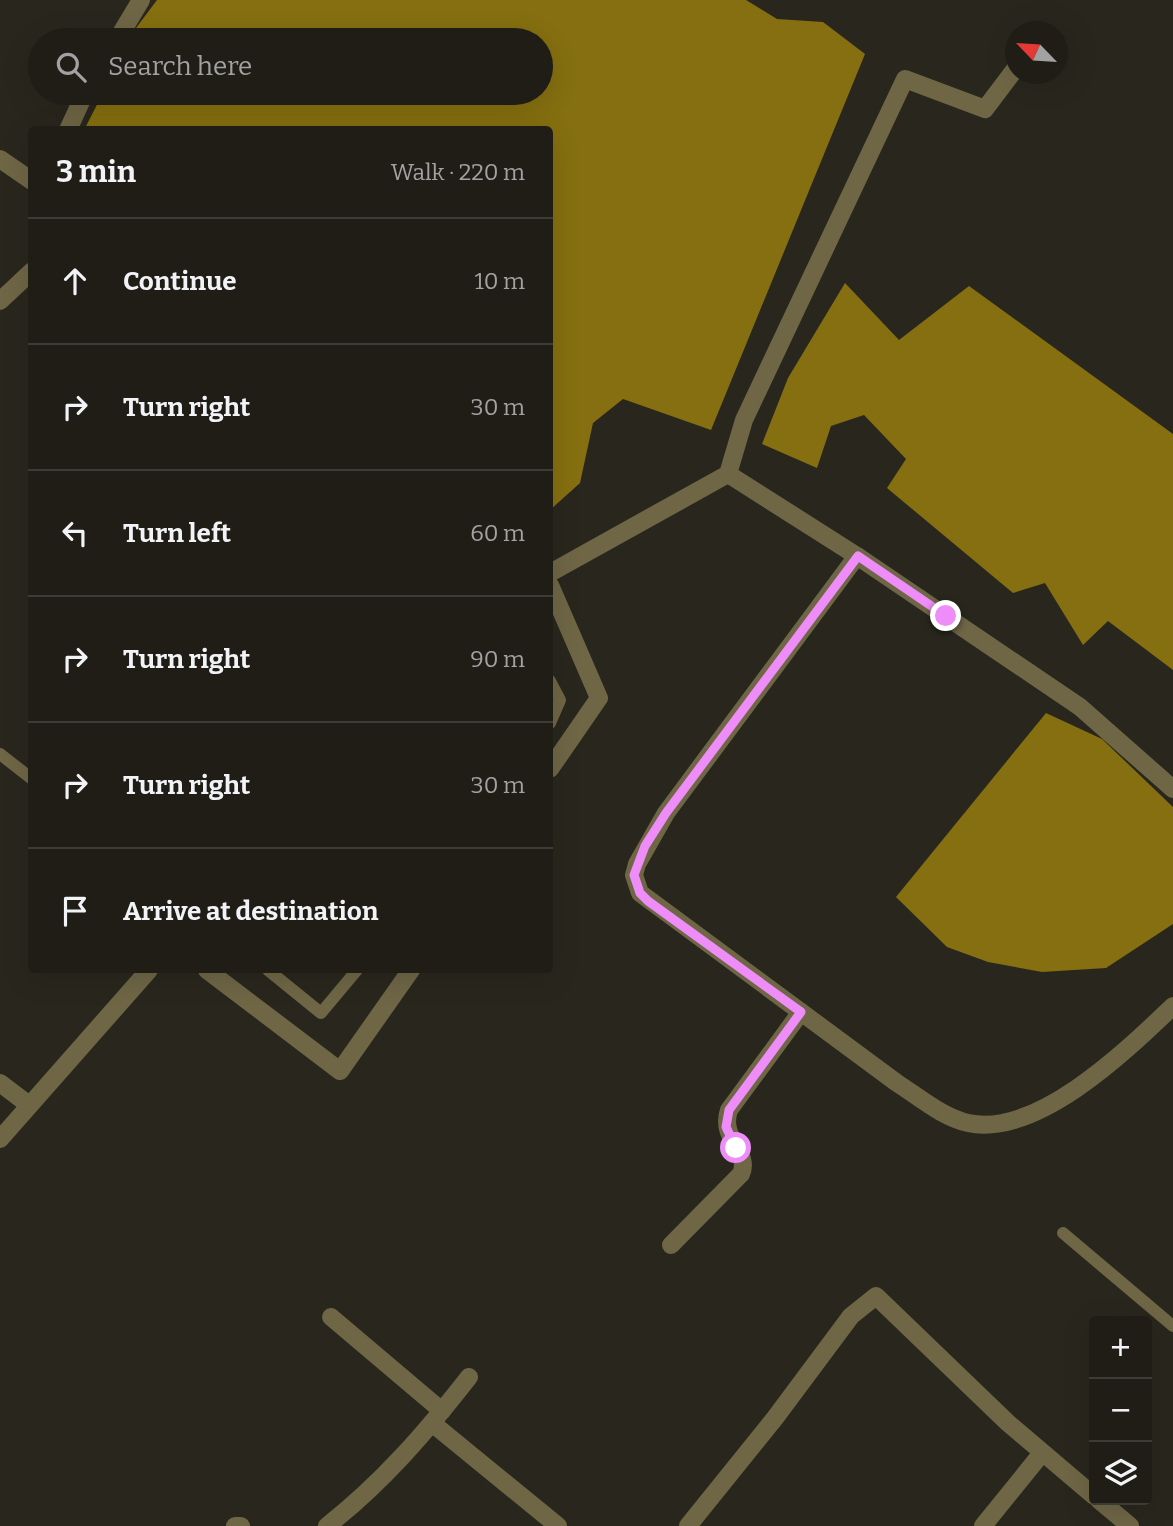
<!DOCTYPE html>
<meta charset="utf-8">
<style>
body{margin:0;font-family:Bitter,serif;background:#27261f;color:#f1f3f6}
.controls{position:absolute;right:21px;bottom:21px;display:grid;overflow:hidden;border-radius:7px;box-shadow:0 7px 28px #0002}
.controls button{width:63px;height:63px;display:grid;place-items:center;padding:0;border:0;border-bottom:2px solid #3c3b35;background:#1f1d16;color:#f1f3f6;font:35px sans-serif}
.compass{position:absolute;left:1005px;top:21px;width:63px;height:63px;border-radius:50%;background:#1f1d16;box-shadow:0 7px 28px #0002;rotate:295deg}
.stop{position:absolute;width:21px;height:21px;margin:-16px;border:5px solid #ee8cf8;border-radius:50%;background:#fff}
.stop.end{background:#ee8cf8;border-color:#fff;box-shadow:0 2px 7px #0008}
.list{margin:0;padding:0;list-style:none}
h2{display:flex;justify-content:space-between;align-items:center;height:91px;margin:0;padding:0 28px;font-size:30px}
h2 small{font-size:23px;font-weight:400;color:#a1a2a1}
.list li{display:grid;grid-template-columns:46px 1fr auto;gap:21px;align-items:center;box-sizing:border-box;height:126px;padding:0 28px;border-top:2px solid #3c3b35}
.list b{display:block;font-size:26px;white-space:nowrap}
.list em{font-size:23px;font-style:normal;color:#a1a2a1}
.icon{flex:none;width:38px;height:38px;fill:none;stroke:currentColor;stroke-width:2;stroke-linecap:round;stroke-linejoin:round}
.map{position:relative;flex:none;width:1173px;height:1526px;overflow:hidden}
.search{position:absolute;background:#1f1d16;box-shadow:0 7px 28px #0002;left:28px;top:28px;width:525px;height:77px;display:flex;align-items:center;gap:18px;box-sizing:border-box;padding:0 24px;border-radius:38px;color:#a1a2a1;font-size:26px}
.panel{position:absolute;background:#1f1d16;box-shadow:0 7px 28px #0002;left:28px;top:126px;width:525px;height:847px;border-radius:7px}
.map>svg:first-child{display:block}
</style>
<div class="map">
<svg width="1173" height="1526" viewBox="0 0 1173 1526">
<rect width="100%" height="100%" fill="#29271d"/>
<!-- water -->
<g fill="#856f10">
<path d="M157 0H746L777 19 823 22 865 54 711 430 623 399 593 423 580 483 550 510V130H84L103 93H541V40H127Z"/>
<path d="M845 283 899 340 969 286 1173 434V670L1108 621 1083 645 1045 583 1013 593 887 488 906 459 864 415 831 426 817 468 762 444 788 378Z"/>
<path d="M1046 713 1102 739 1173 807V924L1106 968 1042 972 988 962 947 947 896 897Z"/>
</g>
<g fill="none" stroke-linecap="round" stroke-linejoin="round">
<!-- lane -->
<g stroke="#6f6646" stroke-width="12">
<path d="M550 681 560 700 550 723"/>
<path d="M0 754 32 779"/>
<path d="M268 970 321 1013 357 970"/>
<path d="M1063 1233 1173 1326"/>
</g>
<!-- street -->
<g stroke="#6f6646" stroke-width="18">
<path d="M117 40 141 0"/>
<path d="M68 130 85 93"/>
<path d="M0 159 32 181"/>
<path d="M0 301 32 271"/>
<path d="M728 474 857 556 1080 707 1173 789"/>
<path d="M857 556 666 813 637 864 634 875 640 893 897 1083C919 1097 942 1117 968 1123 1037 1138 1127 1050 1173 1006"/>
<path d="M550 573 728 474 744 420 905 79 985 109 1016 68"/>
<path d="M550 585 599 698 550 769"/>
<path d="M207 970 340 1071 411 970"/>
<path d="M0 1083 29 1105"/>
<path d="M0 1139 149 970"/>
<path d="M671 1245 741 1174C751 1152 719 1139 729 1110L801 1012"/>
<path d="M331 1317 442 1411"/>
<path d="M432 1423 558 1526"/>
<path d="M1099 1500 1130 1526"/>
<path d="M235 1526H241"/>
<path d="M327 1526C382 1483 426 1432 469 1377"/>
<path d="M688 1526 775 1418 851 1316 876 1296 1008 1423 1094 1496"/>
<path d="M983 1526 1042 1453"/>
</g>
</g>
<g fill="none" stroke-linecap="round" stroke-linejoin="round">
<!-- route -->
<path stroke="#ee8cf8" stroke-width="9" d="M736 1148 726 1127 729 1110 801 1012 648 901 640 893 634 875 645 846 666 813 858 556 946 616"/>
</g>
</svg>
<div class="controls">
<button>+</button>
<button>−</button>
<button><svg class="icon" aria-label="layers" viewBox="0 0 24 24"><path d="M12 4l9 5-9 5-9-5zM3 14l9 5 9-5"/></svg></button>
</div>
<svg class="compass" viewBox="-18 -18 36 36"><path d="M0-13l5 13h-10z" fill="#e53935"/><path d="M0 13l5-13h-10z" fill="#a1a2a1"/></svg>
<div class="stop" style="left:736px;top:1148px"></div>
<div class="stop end" style="left:946px;top:616px"></div>
<div class="search"><svg class="icon" aria-label="search" viewBox="0 0 24 24"><circle cx="10" cy="10" r="6"/><path d="M15 15l6 6"/></svg>Search here</div>
<section class="panel">
<h2>3 min<small>Walk · 220 m</small></h2>
<ul class="list">
<li><svg class="icon" aria-label="ahead" viewBox="0 0 24 24"><path d="M12 20V5M6 11l6-6 6 6"/></svg><div><b>Continue</b></div><em>10 m</em></li>
<li><svg class="icon" aria-label="right" viewBox="0 0 24 24"><path d="M7 20v-9h11M14 6l5 5-5 5"/></svg><div><b>Turn right</b></div><em>30 m</em></li>
<li><svg class="icon" aria-label="left" viewBox="0 0 24 24"><path d="M17 20v-9H6M10 6l-5 5 5 5"/></svg><div><b>Turn left</b></div><em>60 m</em></li>
<li><svg class="icon" aria-label="right" viewBox="0 0 24 24"><path d="M7 20v-9h11M14 6l5 5-5 5"/></svg><div><b>Turn right</b></div><em>90 m</em></li>
<li><svg class="icon" aria-label="right" viewBox="0 0 24 24"><path d="M7 20v-9h11M14 6l5 5-5 5"/></svg><div><b>Turn right</b></div><em>30 m</em></li>
<li><svg class="icon" aria-label="arrive" viewBox="0 0 24 24"><path d="M6 21V4h12l-3 4 3 4H6"/></svg><div><b>Arrive at destination</b></div></li>
</ul>
</section>
</div>
